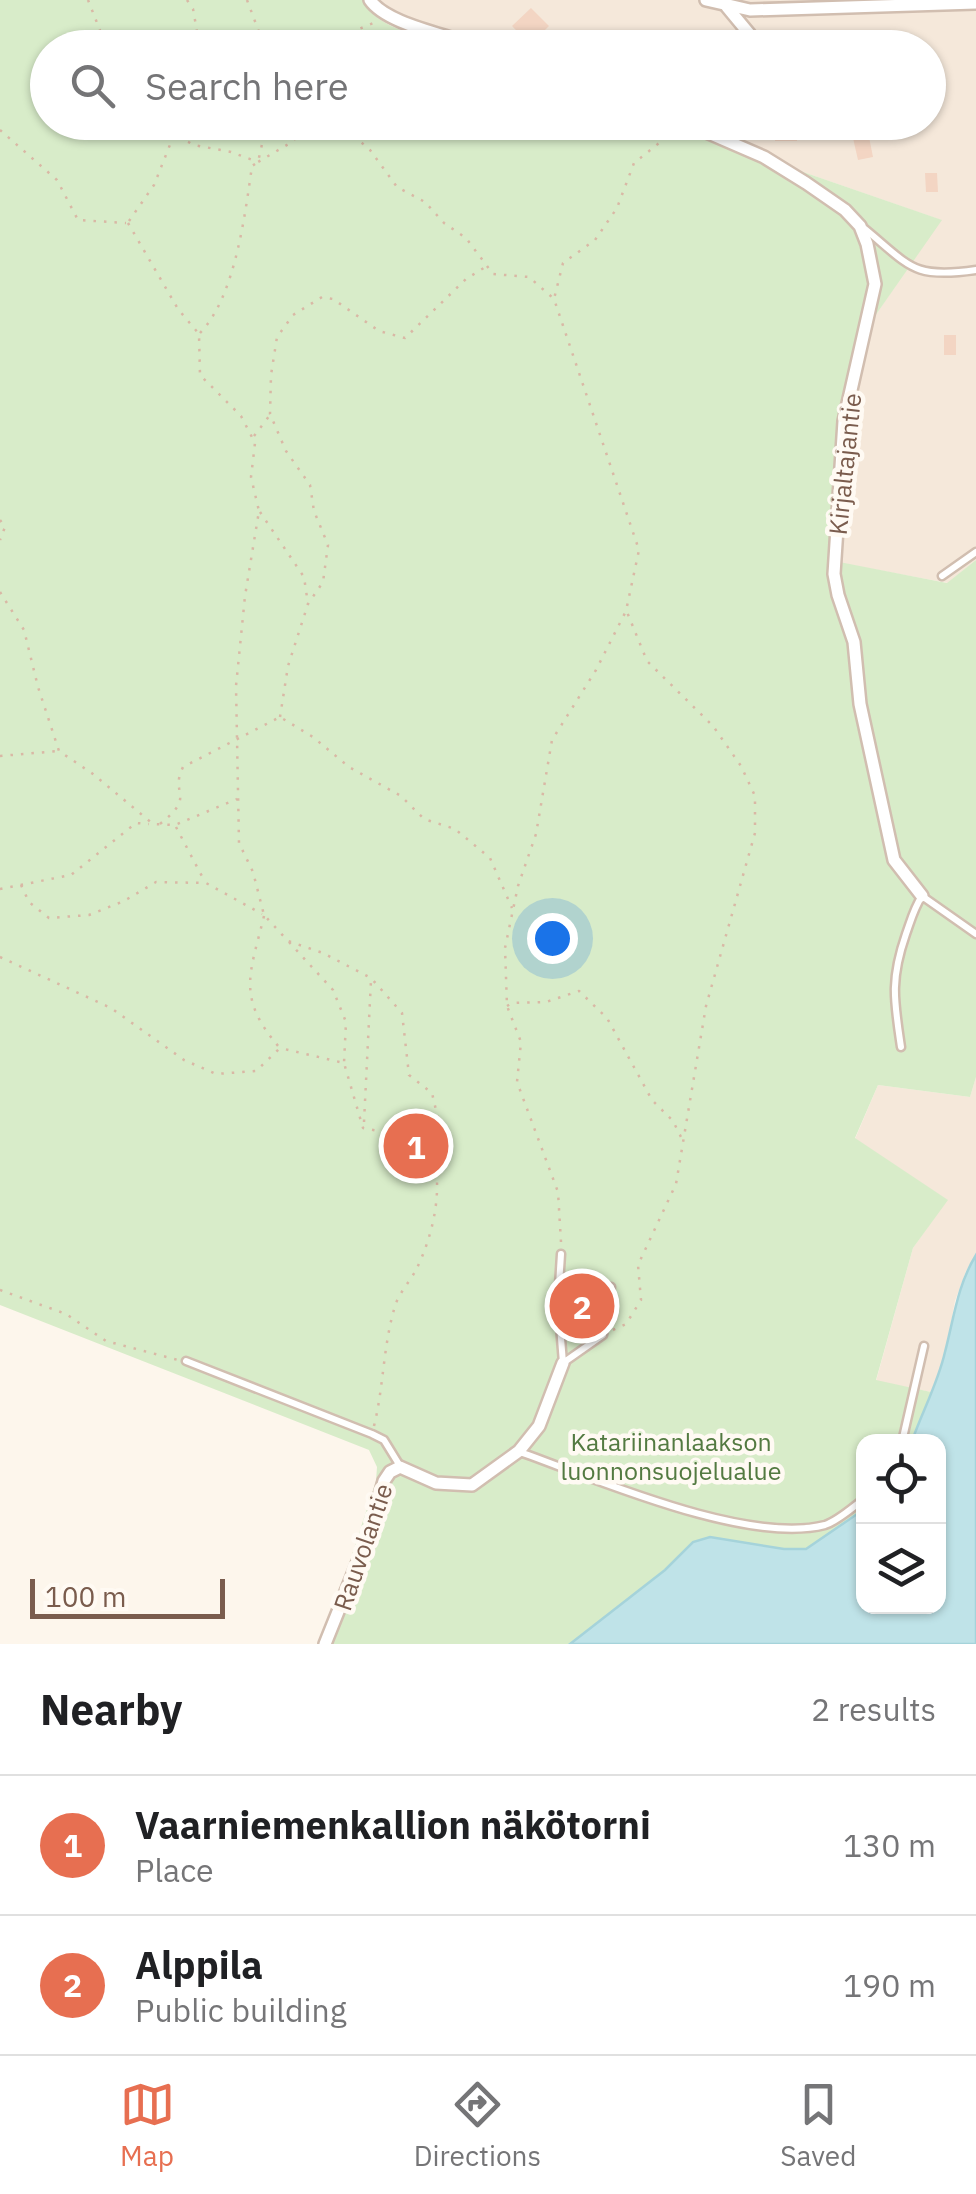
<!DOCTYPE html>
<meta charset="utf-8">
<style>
body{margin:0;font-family:"IBM Plex Sans",sans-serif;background:#f2f2f2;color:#202124}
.controls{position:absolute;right:30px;bottom:30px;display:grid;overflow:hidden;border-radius:20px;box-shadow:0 2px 8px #0004}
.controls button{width:90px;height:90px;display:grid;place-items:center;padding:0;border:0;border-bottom:2px solid #e0e0e0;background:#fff;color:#202124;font:50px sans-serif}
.scale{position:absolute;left:30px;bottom:25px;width:195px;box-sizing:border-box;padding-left:10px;border:5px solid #7a5c4d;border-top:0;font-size:28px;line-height:35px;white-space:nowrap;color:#7a5c4d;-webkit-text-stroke:8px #fffaf3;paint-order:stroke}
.you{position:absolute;left:552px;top:938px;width:35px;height:35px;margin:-25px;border:8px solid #fff;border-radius:50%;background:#1a73e8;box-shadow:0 0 0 15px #1a73e833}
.badge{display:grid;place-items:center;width:65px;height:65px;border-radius:50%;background:#e76f51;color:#fff;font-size:32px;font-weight:700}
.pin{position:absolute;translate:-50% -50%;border:5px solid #fff;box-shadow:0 2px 10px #0006}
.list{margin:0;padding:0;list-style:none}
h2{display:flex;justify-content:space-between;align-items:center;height:130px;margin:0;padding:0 40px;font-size:42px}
h2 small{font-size:32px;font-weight:400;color:#757577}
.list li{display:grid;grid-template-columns:65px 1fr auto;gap:30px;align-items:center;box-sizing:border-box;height:140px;padding:0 40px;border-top:2px solid #e0e0e0}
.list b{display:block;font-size:38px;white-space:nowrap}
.list p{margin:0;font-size:32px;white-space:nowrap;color:#757577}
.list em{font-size:32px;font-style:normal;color:#757577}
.icon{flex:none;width:55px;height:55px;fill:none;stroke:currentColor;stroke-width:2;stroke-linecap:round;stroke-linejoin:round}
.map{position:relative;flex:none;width:976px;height:1644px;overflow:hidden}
.search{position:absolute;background:#fff;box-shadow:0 2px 8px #0004;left:30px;right:30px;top:30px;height:110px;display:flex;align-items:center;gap:25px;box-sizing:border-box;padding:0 35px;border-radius:55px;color:#757577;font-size:38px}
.sheet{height:410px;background:#fff}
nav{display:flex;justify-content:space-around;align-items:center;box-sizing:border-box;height:140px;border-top:2px solid #e0e0e0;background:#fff;font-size:28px;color:#757577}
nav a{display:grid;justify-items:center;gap:5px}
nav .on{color:#e76f51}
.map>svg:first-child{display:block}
</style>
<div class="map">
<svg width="976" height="1644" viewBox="0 0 976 1644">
<rect width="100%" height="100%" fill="#fdf6ec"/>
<!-- residential -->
<g fill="#f5e8da">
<path d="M364 0H976V560L948 583 829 561 841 415 859 339 941 220 662 123 928 122V48L459 47 379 21 365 6Z"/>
<path d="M976 1077V1255L966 1271 955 1301 945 1355 931 1392 876 1381 913 1248 947 1200 855 1139 878 1085 970 1097Z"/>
</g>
<!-- green -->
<path fill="#d8ecc9" d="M0 0H364C376 32 429 36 459 47L48 48V122L662 123 942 220 859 339 841 415 829 560 947 583 976 560V1077L970 1097 878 1085 855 1138 948 1200 913 1248 876 1380 931 1392 912 1441 864 1442 863 1510 806 1549 672 1563 624 1603 587 1644H317L330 1622 376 1481 377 1467 369 1450 0 1305Z"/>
<!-- water -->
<path fill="#bfe3e8" stroke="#a5d3da" stroke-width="2.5" d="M976 1255V1644H570L665 1570 693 1542 710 1537 784 1549H806L863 1510 864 1606H938V1442L912 1441C922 1412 938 1383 945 1352 954 1318 957 1286 976 1255Z"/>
<!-- building -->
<g fill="#f3d5c3">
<path d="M531 8 549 26 530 45 525 40 520 45 513 37 518 32 512 26Z"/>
<rect x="775" y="122" width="22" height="19"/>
<path d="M860 122H866L873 157 858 160 850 125Z"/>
<path d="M925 173H937L938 192H926Z"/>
<rect x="944" y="335" width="12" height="20"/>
<path d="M591 1294 597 1311 574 1319 567 1302Z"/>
</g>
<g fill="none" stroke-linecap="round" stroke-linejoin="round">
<!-- service casing -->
<g stroke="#d1beb0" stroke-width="11">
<g id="service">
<path d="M865 229C911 267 913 279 976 270"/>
<path d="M942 576 976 552"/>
<path d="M901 1047C894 1000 890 980 906 934 911 920 914 908 922 896L976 934"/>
<path d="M561 1254 558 1301 563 1363 603 1335 611 1287"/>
<path d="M186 1361 372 1434 384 1440 400 1466"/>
<path d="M902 1442 924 1346"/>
<path d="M520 1452C596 1479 747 1545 825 1525 838 1521 853 1507 864 1499"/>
</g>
</g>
<!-- minor casing -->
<g stroke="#d1beb0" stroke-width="16">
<g id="minor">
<path d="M370 0C387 25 450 35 480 48"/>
<path d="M706 0 750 10 976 3"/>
<path d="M727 7 761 48"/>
<path d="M683 122 764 157 806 183 845 210 860 226 867 244 875 284 844 421 834 574 838 595 854 642 860 704 894 860 922 896"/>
<path d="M325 1644 368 1537 384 1481 390 1472 400 1467 436 1483 472 1485 519 1451 539 1426 563 1363"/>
</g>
</g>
<!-- path -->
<g stroke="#d9b8a5" stroke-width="2.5" stroke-dasharray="2.5 8" stroke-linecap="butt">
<path d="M88 0 107 48"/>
<path d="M187 0 193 9 200 48"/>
<path d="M247 0 265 48"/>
<path d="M338 48 345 35 378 21"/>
<path d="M151 122 194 145 231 152 258 162 292 142 311 122"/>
<path d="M338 122 370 150 397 187 425 202 444 223 466 238 493 274 529 277 553 298"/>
<path d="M0 130 57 180 78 220 126 223"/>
<path d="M129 221 154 185 179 122"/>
<path d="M128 223 178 309 199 334 200 375 241 416 255 443 251 477 259 511 245 596 236 686 239 843 253 872 264 915 288 941 323 953 371 978 402 1013 409 1075 432 1093 443 1140H426L363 1128 344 1063 280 1048"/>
<path d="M200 333C235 297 245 215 252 166L258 162 267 122"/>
<path d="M254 436 270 415"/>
<path d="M260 512 304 577 308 604"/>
<path d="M0 520 5 527 0 540"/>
<path d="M0 592 24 630 38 687 59 751 93 774 153 824 175 825 237 799"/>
<path d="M280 717 288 666 308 604 323 582 328 545 314 511 310 485 286 451 270 414 271 375 277 337 293 315 322 297 333 299 379 331 405 338 466 279 487 266"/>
<path d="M0 756 58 751"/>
<path d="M160 824C197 795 169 795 183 767L280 717 313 737 349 767 401 796 424 819 455 829 490 858 512 908"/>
<path d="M176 827 205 882"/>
<path d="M21 885 29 902 49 918 89 915 124 901 156 882 206 883 262 914"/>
<path d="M0 889 71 875 136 823 149 824"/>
<path d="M264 916C250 974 236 997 279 1047"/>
<path d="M289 942 333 990 346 1022 344 1063"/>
<path d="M0 957 111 1008 184 1060 216 1074 256 1071 279 1049"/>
<path d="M507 1006 512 1003 546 1002 579 991 607 1018 652 1100 673 1121 682 1139"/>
<path d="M364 1122 371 980"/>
<path d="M561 1242 558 1192 517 1082 521 1042 507 1006 505 948 518 886 536 834 552 740 596 670 626 611 639 550 554 299 563 263 595 240 617 208 634 163 673 132"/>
<path d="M0 1290 66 1314 106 1341 178 1360"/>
<path d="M613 1330 626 1324 641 1300 638 1265 676 1184 706 1006 755 833V796L741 766 713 726 647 661 627 612"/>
<path d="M374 1426C384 1386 383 1343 396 1303 401 1291 410 1281 416 1270 434 1234 447 1178 427 1142"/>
</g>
<!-- service -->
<use href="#service" stroke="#fff" stroke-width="6"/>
<!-- minor -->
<use href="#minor" stroke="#fff" stroke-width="11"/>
</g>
<g text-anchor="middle" stroke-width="9" stroke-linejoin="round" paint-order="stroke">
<!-- street labels -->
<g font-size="25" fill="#7a5c4d" stroke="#fffaf3">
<text transform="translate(845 464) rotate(-84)" y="9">Kirjaltajantie</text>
<text transform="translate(363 1547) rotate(-71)" y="9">Rauvolantie</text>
</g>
<!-- park labels -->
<g font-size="25" fill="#537a41" stroke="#fffaf3">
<text x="671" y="1451">Katariinanlaakson<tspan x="671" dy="29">luonnonsuojelualue</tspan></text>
</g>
</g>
</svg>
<div class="controls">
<button><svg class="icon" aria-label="locate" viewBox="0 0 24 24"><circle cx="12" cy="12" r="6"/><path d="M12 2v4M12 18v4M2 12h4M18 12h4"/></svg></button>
<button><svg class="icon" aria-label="layers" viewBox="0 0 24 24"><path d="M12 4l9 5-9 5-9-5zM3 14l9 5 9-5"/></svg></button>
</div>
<div class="scale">100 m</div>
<div class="you"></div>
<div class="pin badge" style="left:416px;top:1146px">1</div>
<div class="pin badge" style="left:582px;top:1306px">2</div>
<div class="search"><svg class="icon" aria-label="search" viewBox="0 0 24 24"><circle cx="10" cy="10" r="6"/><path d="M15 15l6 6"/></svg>Search here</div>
</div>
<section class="sheet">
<h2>Nearby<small>2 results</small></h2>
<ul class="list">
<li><span class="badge">1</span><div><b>Vaarniemenkallion näkötorni</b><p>Place</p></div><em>130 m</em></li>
<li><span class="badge">2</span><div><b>Alppila</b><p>Public building</p></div><em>190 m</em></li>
</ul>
</section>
<nav>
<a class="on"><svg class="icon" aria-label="map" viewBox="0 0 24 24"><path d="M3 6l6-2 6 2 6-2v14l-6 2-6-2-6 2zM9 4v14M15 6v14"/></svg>Map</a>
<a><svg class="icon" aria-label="directions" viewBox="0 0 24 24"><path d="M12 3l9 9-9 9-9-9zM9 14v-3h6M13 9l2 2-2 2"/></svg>Directions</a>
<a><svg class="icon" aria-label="saved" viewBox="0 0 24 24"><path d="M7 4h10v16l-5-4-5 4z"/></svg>Saved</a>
</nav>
